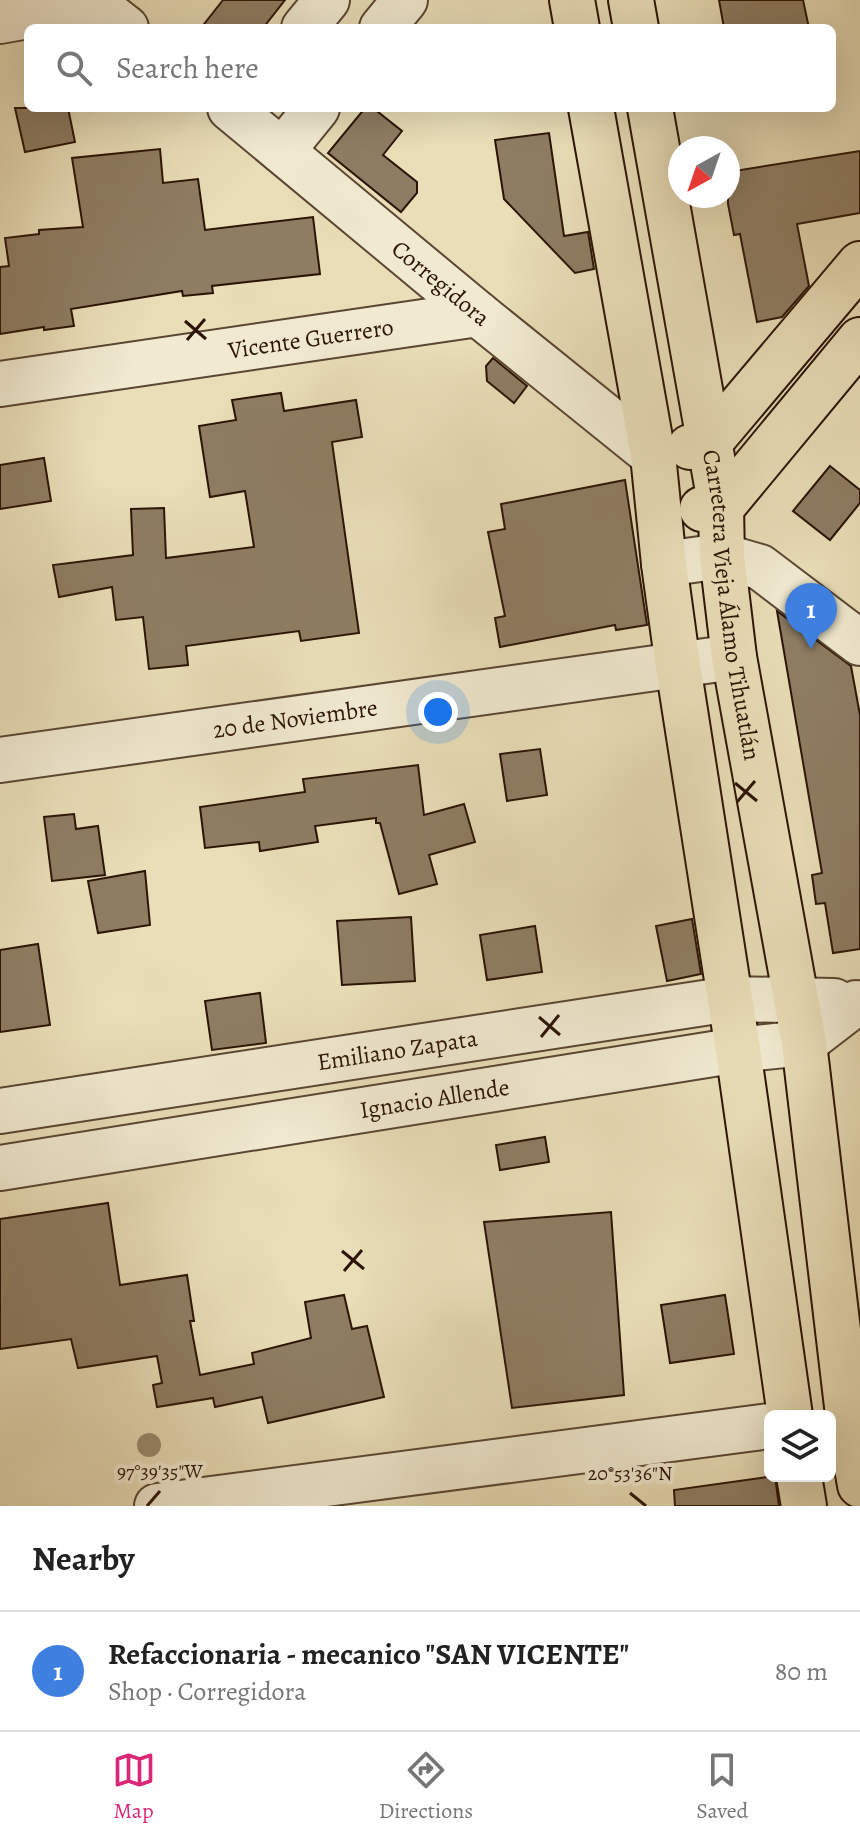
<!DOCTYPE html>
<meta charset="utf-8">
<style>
body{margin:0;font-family:Alegreya,serif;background:#f2f2f2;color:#222}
.controls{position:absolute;right:24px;bottom:24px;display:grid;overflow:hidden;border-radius:12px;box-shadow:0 8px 32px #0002}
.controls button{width:72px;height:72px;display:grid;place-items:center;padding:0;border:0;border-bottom:2px solid #e0e0e0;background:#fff;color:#222;font:40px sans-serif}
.compass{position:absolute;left:668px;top:136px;width:72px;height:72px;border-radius:50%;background:#fff;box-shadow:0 8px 32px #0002;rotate:220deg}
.you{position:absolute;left:438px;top:712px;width:28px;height:28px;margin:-20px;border:6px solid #fff;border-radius:50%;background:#1a73e8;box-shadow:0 0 0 12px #1a73e833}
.badge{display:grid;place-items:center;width:52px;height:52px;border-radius:50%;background:#db2777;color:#fff;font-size:26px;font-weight:700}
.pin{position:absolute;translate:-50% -66px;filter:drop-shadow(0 2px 4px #0008)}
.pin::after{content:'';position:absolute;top:42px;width:28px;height:24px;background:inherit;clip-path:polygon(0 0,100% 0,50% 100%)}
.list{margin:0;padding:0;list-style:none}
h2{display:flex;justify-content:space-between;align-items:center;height:104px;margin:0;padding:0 32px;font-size:34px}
h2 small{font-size:26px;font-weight:400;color:#767676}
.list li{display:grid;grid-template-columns:52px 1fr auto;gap:24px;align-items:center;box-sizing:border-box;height:120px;padding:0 32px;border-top:2px solid #e0e0e0}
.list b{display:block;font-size:30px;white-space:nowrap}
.list p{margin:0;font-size:26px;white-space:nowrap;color:#767676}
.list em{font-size:26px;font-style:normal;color:#767676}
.icon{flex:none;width:44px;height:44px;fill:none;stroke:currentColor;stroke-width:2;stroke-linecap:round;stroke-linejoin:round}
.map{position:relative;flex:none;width:860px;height:1506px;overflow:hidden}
.search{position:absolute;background:#fff;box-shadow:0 8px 32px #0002;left:24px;right:24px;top:24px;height:88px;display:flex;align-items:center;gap:20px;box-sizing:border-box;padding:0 28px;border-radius:12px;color:#767676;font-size:30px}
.sheet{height:224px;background:#fff}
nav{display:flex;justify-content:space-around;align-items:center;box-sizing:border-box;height:112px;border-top:2px solid #e0e0e0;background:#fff;font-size:22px;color:#767676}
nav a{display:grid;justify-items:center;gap:4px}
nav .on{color:#db2777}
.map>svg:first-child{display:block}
</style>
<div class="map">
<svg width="860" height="1506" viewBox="0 0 860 1506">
<rect width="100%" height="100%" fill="#e9deb8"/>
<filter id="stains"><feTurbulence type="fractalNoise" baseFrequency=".0025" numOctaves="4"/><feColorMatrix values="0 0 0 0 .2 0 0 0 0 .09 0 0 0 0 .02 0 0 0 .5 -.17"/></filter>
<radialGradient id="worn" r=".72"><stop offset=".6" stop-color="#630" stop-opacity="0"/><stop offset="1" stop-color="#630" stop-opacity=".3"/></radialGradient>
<!-- building -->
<g fill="#8e7d63" stroke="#2b1406" stroke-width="2">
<path d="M223 0H285L263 28H201Z"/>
<path d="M719 0H803L809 28H724Z"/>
<path d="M15 108H68L75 142 25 152Z"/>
<path d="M365 108H373L402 131 383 155 417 182V193L401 212 328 153Z"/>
<path d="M549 133 564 236 588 232 594 269 575 273 504 199 495 140Z"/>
<path d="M160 149 163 183 198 179 205 230 313 217 320 274 212 286 213 293 183 296 182 291 71 309 74 326 44 330V327L0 334V267L9 266 5 238 39 234V230L83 227 72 158Z"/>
<path d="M860 151V213L797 224 809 286 782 317 757 322 740 234 734 235 728 204V172Z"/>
<path d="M493 358 527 386 514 403 487 381 486 366Z"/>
<path d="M281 393 284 411 356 400 362 437 332 442 359 633 301 641 299 631 186 646 188 665 149 669 143 617 116 620 112 587 59 597 53 565 133 555 131 509 164 508 166 558 254 547 245 491 210 497 199 426 236 420 232 400Z"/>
<path d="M44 458 51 501 0 509V465Z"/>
<path d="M830 466 860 490V503L830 540 793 511Z"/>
<path d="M625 480 647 625 616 630 615 625 500 647 495 618 505 616 488 532 505 529 501 504Z"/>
<path d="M777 611 851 666 860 715V949L833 953 825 903 816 904 812 875 822 873Z"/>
<path d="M540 749 547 795 507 801 500 754Z"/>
<path d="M418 765 424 815 464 804 475 842 429 855 437 884 399 894 380 823H376V818L315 826 318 842 260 851 259 842 205 848 200 807 305 792 303 779Z"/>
<path d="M74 814 76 829 98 826 105 875 52 881 44 817Z"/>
<path d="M145 871 150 925 98 933 88 881Z"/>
<path d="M411 917 415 981 342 985 337 921Z"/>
<path d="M692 919 701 974 667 981 656 926Z"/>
<path d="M535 926 542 972 487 980 480 935Z"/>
<path d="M38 944 50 1025 0 1032V950Z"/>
<path d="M260 993 266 1043 212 1050 205 1001Z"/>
<path d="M545 1137 549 1162 500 1170 496 1145Z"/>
<path d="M108 1203 120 1285 187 1275 194 1321H190L200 1375 254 1364 252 1353 311 1338 305 1302 344 1295 352 1329 367 1326 384 1397 268 1423 262 1397 215 1407 213 1398 157 1407 153 1385 162 1383 157 1356 78 1368 71 1339 0 1349V1219Z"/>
<path d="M611 1212 624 1395 512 1408 484 1222Z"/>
<path d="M725 1295 734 1354 670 1363 661 1305Z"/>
<path d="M775 1476 779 1506H675L674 1490Z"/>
</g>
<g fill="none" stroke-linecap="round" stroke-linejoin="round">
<!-- minor casing -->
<g stroke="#5a4632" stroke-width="48">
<g id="minor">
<path d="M90 0 126 28"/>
<path d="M0 21 95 4"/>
<path d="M304 28 327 0"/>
<path d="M382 28 405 0"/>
<path id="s1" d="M230 108 478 314 653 455"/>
<path d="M282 151 317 108"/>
<path id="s2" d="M0 384 478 314"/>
<path d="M664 564 722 556 760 567 860 643"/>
<path id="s3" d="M0 760 734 657"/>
<path id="s4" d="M0 1111 730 999 834 1001"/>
<path id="s5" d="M0 1168 738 1050 804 1043 856 1003"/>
<path d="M157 1506 770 1426"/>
</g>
</g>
<!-- major casing -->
<g stroke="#2b1406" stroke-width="48">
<g id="major">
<path d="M572 0 577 28"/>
<path d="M631 0 636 28"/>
<path d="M591 108 653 455 664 564 678 666 738 1050 790 1416"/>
<path id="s6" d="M650 108 721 508 722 556 734 657 804 1043 848 1415 860 1485"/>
<path d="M690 447 709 443 860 264"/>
<path d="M702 509 721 508 860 340"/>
<path d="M799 1476 804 1506"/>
</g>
</g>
<!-- minor -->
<use href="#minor" stroke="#f1ead1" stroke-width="44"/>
<!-- major -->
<use href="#major" stroke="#e9deb8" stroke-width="44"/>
</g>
<!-- trees -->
<circle fill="#9a8a6e" cx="149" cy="1445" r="12"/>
<!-- ticks -->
<path fill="none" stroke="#2b1406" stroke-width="3" d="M185 321 206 339M187 340 205 319M735 783 757 801M737 802 755 781M539 1017 560 1035M541 1037 559 1015M342 1251 364 1269M344 1271 362 1250M630 1493 646 1506M147 1506 160 1491"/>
<g text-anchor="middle" stroke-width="8" stroke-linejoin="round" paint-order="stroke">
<!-- street labels -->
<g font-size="24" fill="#2b1406" stroke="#f1ead1">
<text dy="8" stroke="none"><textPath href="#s1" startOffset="274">Corregidora</textPath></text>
<text dy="8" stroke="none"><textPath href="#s2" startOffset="314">Vicente Guerrero</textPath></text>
<text dy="8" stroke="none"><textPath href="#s6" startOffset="504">Carretera Vieja Álamo Tihuatlán</textPath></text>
<text dy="8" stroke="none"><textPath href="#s3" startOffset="298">20 de Noviembre</textPath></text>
<text dy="8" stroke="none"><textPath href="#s4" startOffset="402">Emiliano Zapata</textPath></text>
<text dy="8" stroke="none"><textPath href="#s5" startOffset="440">Ignacio Allende</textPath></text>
</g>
</g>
<g font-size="20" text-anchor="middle" fill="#2b1406" stroke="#f1ead1" stroke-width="8" stroke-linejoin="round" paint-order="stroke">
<text x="160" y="1478">97°39'35"W</text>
<text x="630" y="1480">20°53'36"N</text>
</g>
<rect width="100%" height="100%" filter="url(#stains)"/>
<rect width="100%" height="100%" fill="url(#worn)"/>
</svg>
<div class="controls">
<button><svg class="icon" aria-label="layers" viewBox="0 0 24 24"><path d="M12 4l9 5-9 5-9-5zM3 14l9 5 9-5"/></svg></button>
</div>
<svg class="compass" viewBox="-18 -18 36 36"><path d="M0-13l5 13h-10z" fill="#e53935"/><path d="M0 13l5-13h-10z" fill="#767676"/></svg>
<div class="you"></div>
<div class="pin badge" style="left:811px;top:649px;background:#3f7fe0">1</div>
<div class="search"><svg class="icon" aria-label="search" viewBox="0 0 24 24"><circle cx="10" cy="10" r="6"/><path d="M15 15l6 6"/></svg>Search here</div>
</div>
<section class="sheet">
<h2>Nearby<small></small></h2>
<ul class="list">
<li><span class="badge" style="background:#3f7fe0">1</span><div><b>Refaccionaria - mecanico &quot;SAN VICENTE&quot;</b><p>Shop · Corregidora</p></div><em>80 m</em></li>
</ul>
</section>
<nav>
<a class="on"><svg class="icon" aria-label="map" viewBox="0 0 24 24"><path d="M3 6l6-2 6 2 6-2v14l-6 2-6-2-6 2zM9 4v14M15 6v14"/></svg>Map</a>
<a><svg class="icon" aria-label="directions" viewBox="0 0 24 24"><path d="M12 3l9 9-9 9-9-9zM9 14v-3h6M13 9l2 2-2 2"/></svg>Directions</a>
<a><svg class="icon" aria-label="saved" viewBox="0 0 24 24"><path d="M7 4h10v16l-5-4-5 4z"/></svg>Saved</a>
</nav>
